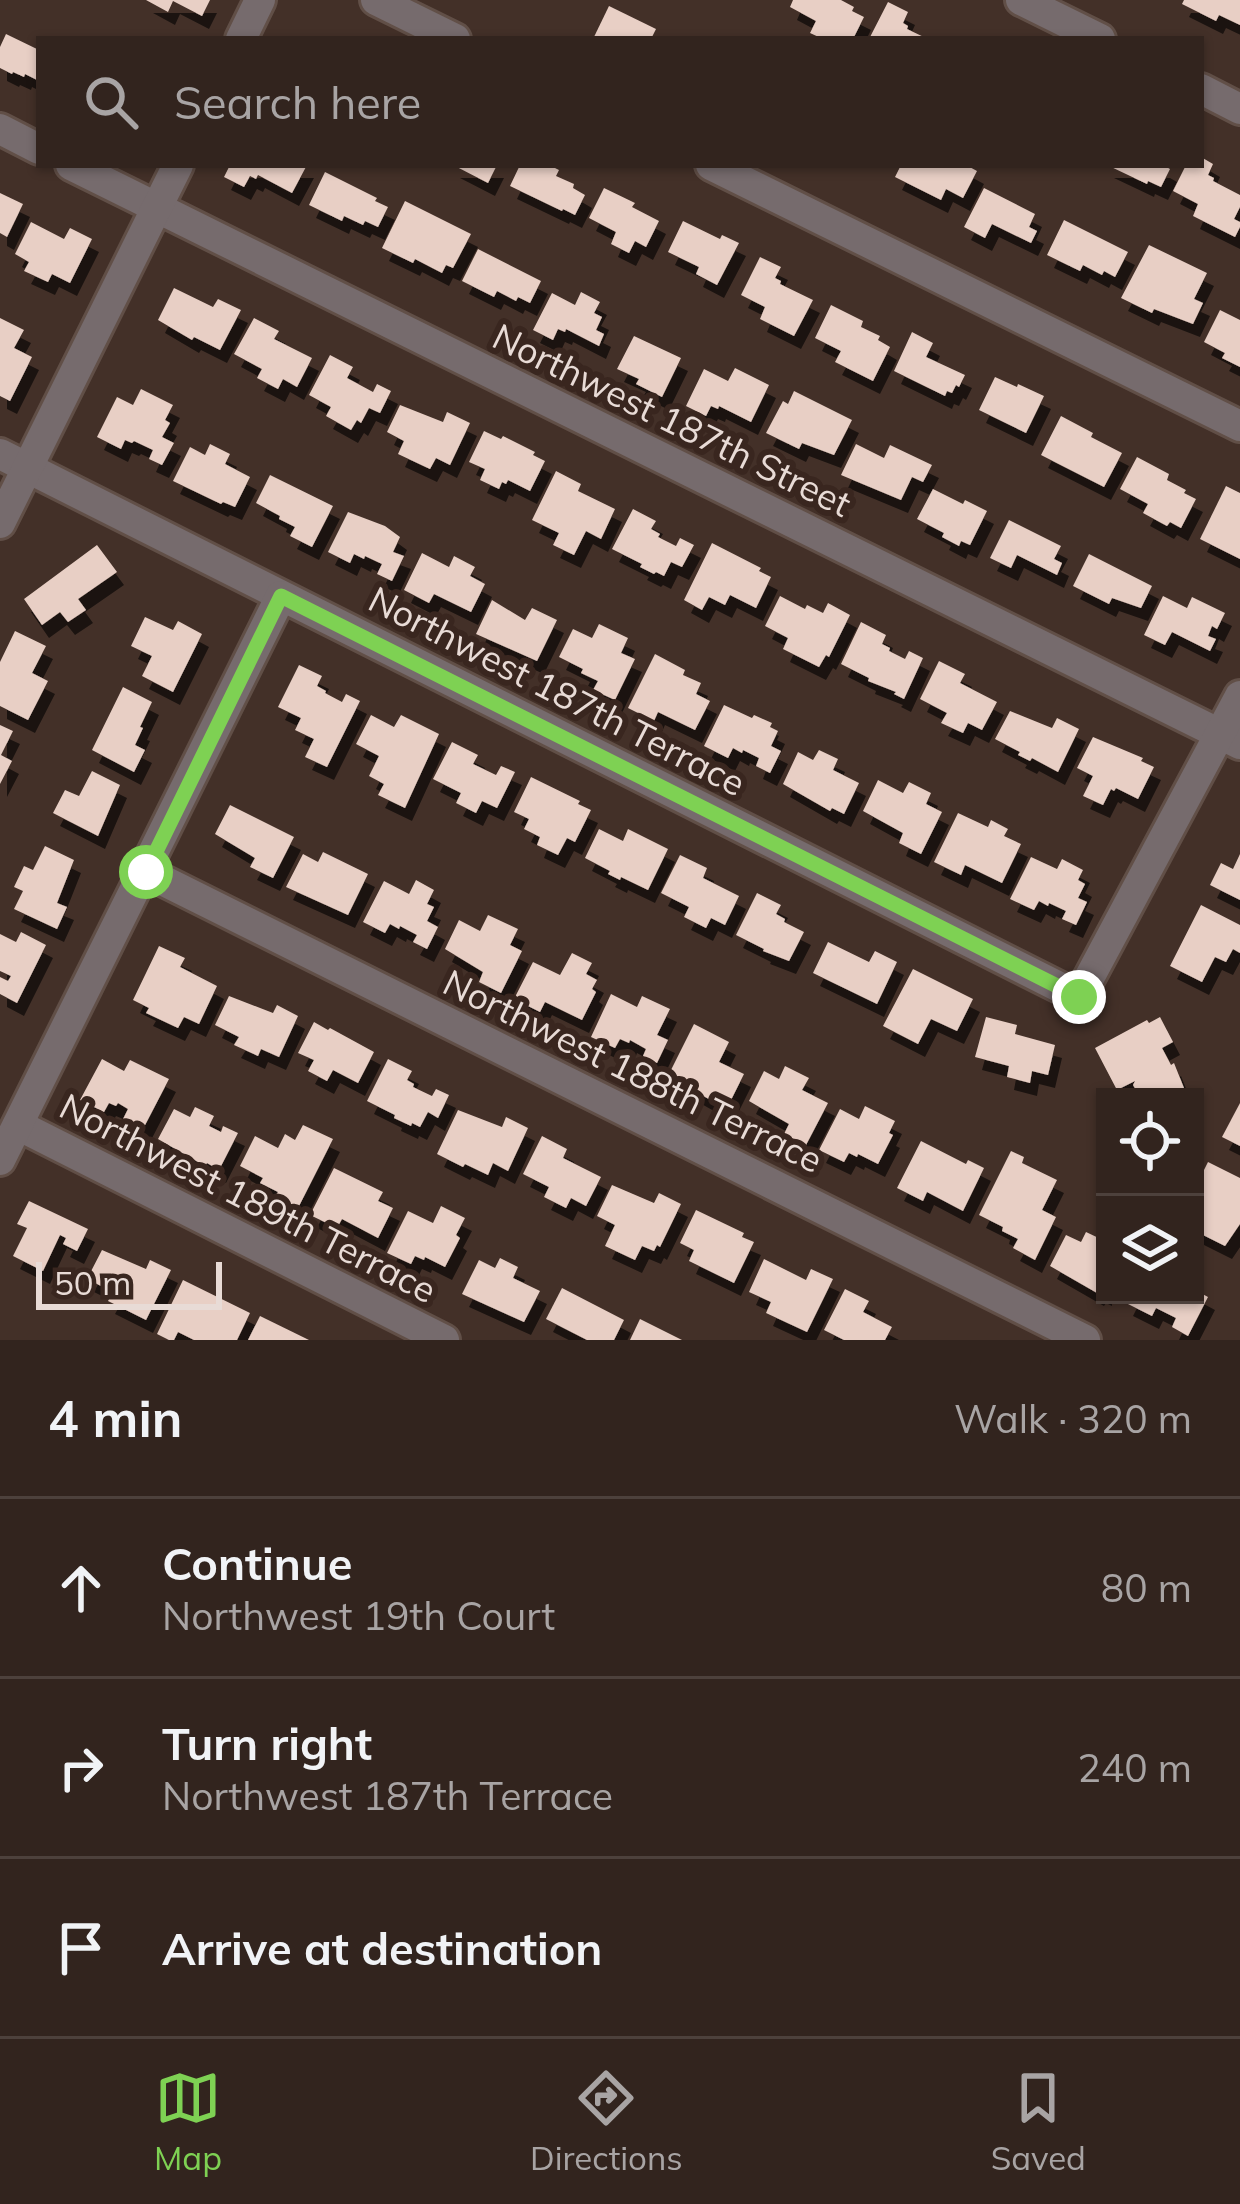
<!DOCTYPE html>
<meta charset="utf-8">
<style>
body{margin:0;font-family:Mulish,sans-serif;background:#3d302b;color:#f1f3f6}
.controls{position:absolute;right:36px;bottom:36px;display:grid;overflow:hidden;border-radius:0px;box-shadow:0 3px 9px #0004}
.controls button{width:108px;height:108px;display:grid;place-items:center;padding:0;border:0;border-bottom:3px solid #4d413c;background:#32241e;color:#f1f3f6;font:60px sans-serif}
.scale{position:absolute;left:36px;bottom:30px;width:186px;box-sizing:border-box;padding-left:12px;border:6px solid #e8dbd6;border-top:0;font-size:33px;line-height:42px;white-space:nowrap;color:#e8dbd6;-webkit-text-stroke:9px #39261f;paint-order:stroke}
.stop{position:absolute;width:36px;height:36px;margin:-27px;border:9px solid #7ed153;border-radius:50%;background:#fff}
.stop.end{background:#7ed153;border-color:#fff;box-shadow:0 3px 12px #0008}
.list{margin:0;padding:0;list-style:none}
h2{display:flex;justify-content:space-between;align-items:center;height:156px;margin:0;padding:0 48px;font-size:51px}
h2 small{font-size:39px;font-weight:400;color:#a8a4a4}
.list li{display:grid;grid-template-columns:78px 1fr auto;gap:36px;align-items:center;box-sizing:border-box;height:180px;padding:0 48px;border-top:3px solid #4d413c}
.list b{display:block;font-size:45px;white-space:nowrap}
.list p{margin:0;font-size:39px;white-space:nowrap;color:#a8a4a4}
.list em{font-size:39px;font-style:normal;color:#a8a4a4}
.icon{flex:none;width:66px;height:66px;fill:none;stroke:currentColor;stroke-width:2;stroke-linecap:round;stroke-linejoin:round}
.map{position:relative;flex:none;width:1240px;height:1340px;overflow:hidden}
.search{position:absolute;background:#32241e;box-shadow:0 3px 9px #0004;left:36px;right:36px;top:36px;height:132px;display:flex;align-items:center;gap:30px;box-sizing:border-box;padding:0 42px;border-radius:0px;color:#a8a4a4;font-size:45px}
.sheet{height:696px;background:#32241e}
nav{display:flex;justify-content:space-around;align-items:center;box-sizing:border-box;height:168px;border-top:3px solid #4d413c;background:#32241e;font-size:33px;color:#a8a4a4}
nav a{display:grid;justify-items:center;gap:6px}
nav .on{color:#7ed153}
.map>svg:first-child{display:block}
</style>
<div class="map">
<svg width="1240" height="1340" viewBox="0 0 1240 1340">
<defs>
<filter id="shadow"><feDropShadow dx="7" dy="13" stdDeviation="0" flood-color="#0009"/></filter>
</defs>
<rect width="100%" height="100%" fill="#433028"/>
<!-- building -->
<g fill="#e8cfc5" filter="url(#shadow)">
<path d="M146 0H210L202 16 173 1 168 12Z"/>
<path d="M793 0H841L854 7 852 11 864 17 853 39H823L810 33 816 21 790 7Z"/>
<path d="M1184 0H1240V25L1219 15 1216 21 1182 4Z"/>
<path d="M888 2 908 12 903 23 908 26 907 29 928 39H869Z"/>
<path d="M609 6 656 29 651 39H593Z"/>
<path d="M6 34 39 50V81L25 74 24 77 13 72 12 74 0 68V47Z"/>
<path d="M1201 157 1213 164 1208 175 1214 178 1213 181 1240 195V207L1234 219 1240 222V227L1235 237 1193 216 1198 204 1173 191 1186 165H1201Z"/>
<path d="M230 165H307L292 193 258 175 256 179 250 176 244 187 224 177Z"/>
<path d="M453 165H497L488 183Z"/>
<path d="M520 165H549L559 170 556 176 574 184 573 188 585 195 575 215 563 209 562 211 510 186Z"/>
<path d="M901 165H966L977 171 963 198 946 189 941 200 895 177Z"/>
<path d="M1107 165H1163L1170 169 1161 187 1148 181 1147 184Z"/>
<path d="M325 172 377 198 375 201 388 207 378 227 365 221 363 225 344 216 342 221 309 205Z"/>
<path d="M604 188 635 203 632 207 659 221 646 247 635 241 629 253 611 244 616 232 589 218Z"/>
<path d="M984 188 1035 214 1029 227 1037 231 1031 243 992 224 985 238 964 227Z"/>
<path d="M0 193 23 204 7 237 0 233Z"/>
<path d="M405 201 471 234 453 268 446 265 442 273 415 259 413 263 382 248Z"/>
<path d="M1064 220 1128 252 1115 277 1104 271 1102 275 1083 265 1080 271 1047 255Z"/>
<path d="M683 221 720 239 722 235 739 243 717 285 696 274 699 267 668 252Z"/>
<path d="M31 222 64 239 70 228 92 239 70 283 52 274 48 282 24 271 29 262 15 254Z"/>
<path d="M1149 245 1207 273 1194 299 1203 303 1193 324 1154 309 1152 313 1121 298Z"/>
<path d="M478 249 541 281 530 303 518 297 516 301 497 291 494 297 462 281Z"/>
<path d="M760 257 781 267 775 278 781 281 780 284 813 300 794 336 760 319 765 307 741 295Z"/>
<path d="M174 288 213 307 218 299 241 310 220 350 194 337 192 340 158 320Z"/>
<path d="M581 292 600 302 594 313 602 317 596 330 604 334 599 346 566 329 565 332 558 329 553 340 533 330 552 293 575 305Z"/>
<path d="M831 305 863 321 861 327 880 336 878 340 890 347 873 381 835 362 841 351 815 338Z"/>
<path d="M1220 310 1240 320V367L1222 358 1225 353 1204 342Z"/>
<path d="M0 318 24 330 14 348 32 357 10 401 0 396Z"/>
<path d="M254 318 279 331 274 339 312 358 297 387 283 379 278 389 257 378 262 369 234 354Z"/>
<path d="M912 332 933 343 926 357 965 375 959 387 956 385 952 393 947 391 945 396 894 371Z"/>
<path d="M634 336 681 358 662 397 636 384 639 379 617 369Z"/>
<path d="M330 355 353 367 347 378 373 392 377 384 391 391 380 413 369 408 361 423 357 420 351 430 326 416 331 407 309 395Z"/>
<path d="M735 368 769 385 751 422 719 406 718 409 711 406 706 416 686 406 704 369 728 381Z"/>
<path d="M995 377 1017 387 1018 384 1044 396 1026 433 979 410Z"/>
<path d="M141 389 173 405 165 420 170 423 162 437 174 443 162 465 149 459 153 450 134 441 132 443 125 440 121 449 97 437 117 397 133 405Z"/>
<path d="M794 391 852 420 834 455 802 443 799 449 766 433 783 401 788 404Z"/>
<path d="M400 405 443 422 447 412 470 423 450 465 436 458 430 469 398 454 404 441 387 432Z"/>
<path d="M1061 416 1093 433 1091 437 1122 453 1104 487 1041 455Z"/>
<path d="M484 431 501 439 503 436 535 452 533 455 545 461 530 491 508 480 506 484 502 482 499 489 480 480 485 469 469 462Z"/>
<path d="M210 444 230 454 225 464 250 477 235 507 223 502 221 504 173 481 190 447 205 455Z"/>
<path d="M856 444 884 458 890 445 932 465 923 482 912 477 901 500 841 475Z"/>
<path d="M1137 457 1169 474 1167 480 1186 490 1184 493 1196 499 1181 528 1170 522 1167 526 1143 513 1148 504 1120 489Z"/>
<path d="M556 471 581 484 578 491 615 509 601 539 586 531 574 555 553 545 559 533 532 520Z"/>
<path d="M270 475 333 506 312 547 290 536 295 527 279 519 280 516 256 503Z"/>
<path d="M1226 486 1240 493V559L1200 539Z"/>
<path d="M933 489 963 504 965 500 987 511 970 545 961 541 959 546 942 537 944 533 917 519Z"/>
<path d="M633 509 656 521 651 529 660 534 658 537 676 546 680 538 694 545 682 567 671 562 664 576 656 572 654 574 640 567 642 564 612 549Z"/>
<path d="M348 512 385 526 400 537 393 552 404 556 392 581 377 574 382 564 365 556 364 559 354 554 350 563 328 552Z"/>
<path d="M1009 520 1061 546 1054 559 1062 563 1057 575 1017 555 1011 568 990 558Z"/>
<path d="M712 543 761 568 759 571 771 577 756 608 730 595 725 605 709 597 702 610 684 600Z"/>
<path d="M97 545 117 572 78 599 86 610 68 622 60 612 42 625 24 599Z"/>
<path d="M422 553 449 567 454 556 475 567 470 576 485 584 471 612 434 594 429 603 404 590Z"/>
<path d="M1089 554 1152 586 1141 608 1112 598 1109 604 1073 586Z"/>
<path d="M780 596 805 609 807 605 823 613 828 603 850 615 829 657 826 655 819 667 783 649 788 638 765 626Z"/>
<path d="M1163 596 1187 608 1192 597 1225 613 1217 629 1212 626 1208 636 1216 639 1210 651 1172 632 1165 645 1144 635Z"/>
<path d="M492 600 525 620 532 608 557 620 537 661 476 634Z"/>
<path d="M145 617 173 630 178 621 202 634 173 692 142 676 152 656 131 646Z"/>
<path d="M861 622 886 635 882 644 890 648 889 651 905 659 909 651 923 658 904 699 894 694 896 692 868 681 869 678 841 664Z"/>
<path d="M599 624 628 638 621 653 635 659 615 700 593 690 598 681 581 673 583 669 559 657 573 629 592 638Z"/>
<path d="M15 631 46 646 32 673 48 681 28 720 0 706V662Z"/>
<path d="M655 654 685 670 683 675 701 683 696 694 710 701 695 730 658 712 654 721 628 708Z"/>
<path d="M939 661 965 674 960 683 997 702 982 730 968 723 963 733 941 723 947 713 920 699Z"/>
<path d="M299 665 322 676 317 686 326 691 325 693 342 702 346 694 360 701 327 767 305 757 314 739 295 730 301 718 278 707Z"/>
<path d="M123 687 152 702 140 727 143 728 135 745 145 750 134 772 92 750Z"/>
<path d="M724 705 752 718 754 715 772 723 770 727 778 731 771 746 781 751 770 773 756 766 759 758 743 750 742 753 733 748 728 758 704 746Z"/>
<path d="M1010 711 1052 728 1057 718 1079 729 1058 772 1032 758 1030 761 1018 755 1020 752 995 739Z"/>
<path d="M371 715 394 727 401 715 439 734 405 808 378 795 384 784 369 776 379 756 356 744Z"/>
<path d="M0 725 13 731 1 755 12 761 0 784Z"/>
<path d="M1093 737 1143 758 1141 761 1154 767 1138 799 1116 788 1114 791 1111 789 1103 805 1083 796 1093 776 1077 768Z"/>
<path d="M452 742 478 755 473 764 496 775 501 766 515 772 497 808 482 801 476 813 456 803 461 793 433 779Z"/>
<path d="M819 750 838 759 833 770 859 783 844 814 832 808 830 811 783 784 798 752 813 760Z"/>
<path d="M92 771 120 785 98 836 53 813 65 790 79 796Z"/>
<path d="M531 777 580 801 578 804 591 810 575 842 567 838 558 855 537 845 540 837 524 829 529 819 514 812Z"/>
<path d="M878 780 903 793 909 782 931 793 926 804 942 812 921 854 899 843 903 833 863 811Z"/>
<path d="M230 805 294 837 273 878 250 867 255 858 215 834Z"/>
<path d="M958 813 988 827 991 820 1008 829 1004 836 1021 844 1002 883 965 865 961 875 934 862Z"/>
<path d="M599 829 623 841 628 829 668 849 648 890 621 877 620 880 608 874 610 871 585 858Z"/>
<path d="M45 846 74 860 57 903 67 907 57 929 14 909 23 891 14 887 24 866 33 870Z"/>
<path d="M323 852 368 874 348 915 286 887 303 854 318 862Z"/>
<path d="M1240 854V900L1210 885 1221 863 1233 869Z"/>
<path d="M680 855 707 868 703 878 739 896 725 925 711 918 706 928 684 917 689 907 661 893Z"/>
<path d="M1031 857 1057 869 1062 859 1083 870 1078 880 1085 884 1078 898 1087 902 1076 925 1062 919 1066 911 1049 903 1048 906 1039 901 1034 910 1010 899Z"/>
<path d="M416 880 434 890 427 904 434 907 427 921 438 927 427 949 413 942 417 935 400 926 399 929 390 924 385 933 363 922 384 881 409 894Z"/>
<path d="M757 893 781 905 776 914 785 919 784 922 804 932 789 961 763 951 764 949 736 935Z"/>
<path d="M1201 905 1240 925V953L1233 949 1226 962 1215 957 1202 982 1170 966Z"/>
<path d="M488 915 518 929 510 945 522 951 501 993 479 982 483 972 445 949 459 920 480 931Z"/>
<path d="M21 932 46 945 17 1003 0 994V977L8 981 11 976 0 971V934L16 942Z"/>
<path d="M828 942 869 962 875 951 897 962 877 1004 813 973Z"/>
<path d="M159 946 185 958 180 967 217 986 199 1024 184 1017 178 1028 146 1013 149 1008 133 1000Z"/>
<path d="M572 953 592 963 586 974 597 980 592 989 596 992 582 1020 545 1002 540 1012 514 999 533 962 560 975Z"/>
<path d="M913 969 973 999 957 1031 931 1019 918 1044 883 1026Z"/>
<path d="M611 994 637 1007 642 996 670 1009 657 1035 668 1040 657 1063 643 1056 646 1049 630 1040 629 1043 620 1039 615 1048 591 1037Z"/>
<path d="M229 996 273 1013 277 1005 298 1016 279 1057 261 1049 258 1056 234 1045 239 1037 215 1025Z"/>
<path d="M986 1017 1017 1025 1015 1034 1055 1045 1048 1075 1032 1071 1030 1083 1007 1077 1009 1066 975 1057Z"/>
<path d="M1160 1017 1173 1042 1162 1048 1171 1065 1174 1063 1184 1088 1167 1097H1140L1133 1085 1135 1081 1117 1090 1095 1048 1147 1020 1149 1023Z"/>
<path d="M314 1022 328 1030 330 1028 374 1052 358 1083 333 1070 327 1081 308 1071 314 1060 298 1053Z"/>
<path d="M694 1024 729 1042 719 1062 744 1074 728 1106 716 1099 714 1102 668 1076Z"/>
<path d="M102 1059 124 1071 130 1060 169 1079 143 1129 123 1119 128 1109 118 1103 116 1106 109 1103 104 1112 80 1100Z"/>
<path d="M388 1059 412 1071 407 1080 414 1084 413 1087 432 1096 436 1089 449 1095 438 1118 428 1112 420 1127 412 1123 411 1126 394 1118 395 1115 367 1101Z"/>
<path d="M785 1066 809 1078 802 1090 828 1103 806 1145 784 1134 789 1124 749 1101 764 1071 779 1079Z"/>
<path d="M1240 1103V1146L1222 1137Z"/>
<path d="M865 1106 895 1121 889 1133 893 1135 878 1164 858 1154 857 1157 849 1153 844 1162 819 1150 840 1109 859 1119Z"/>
<path d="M195 1107 214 1116 209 1126 221 1132 223 1126 238 1133 219 1170 207 1163 205 1166 158 1139 174 1109 190 1117Z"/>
<path d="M458 1110 502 1127 506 1117 528 1128 508 1171 493 1163 488 1175 465 1164 463 1167 437 1154Z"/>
<path d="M303 1125 333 1139 297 1210 274 1198 278 1192 260 1183 263 1178 240 1166 255 1136 278 1148 285 1134 295 1140Z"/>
<path d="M542 1136 567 1149 563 1158 601 1177 586 1206 571 1198 566 1208 544 1197 549 1187 523 1174Z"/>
<path d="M921 1141 966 1164 968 1160 984 1168 963 1211 927 1192 923 1201 897 1188Z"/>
<path d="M1011 1151 1024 1157 1022 1163 1057 1180 1042 1210 1056 1217 1035 1260 1013 1248 1018 1239 1002 1231 1003 1227 979 1215Z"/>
<path d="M1208 1162 1240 1178V1224L1225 1246 1195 1231V1195L1198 1196 1203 1185 1198 1182Z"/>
<path d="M334 1168 383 1192 378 1201 393 1208 378 1238 342 1219 337 1228 310 1215Z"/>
<path d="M612 1185 654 1203 659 1193 681 1204 660 1247 657 1245 654 1251 642 1246 635 1260 605 1246 615 1225 597 1216Z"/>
<path d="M29 1201 88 1229 77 1251 63 1244 66 1238 60 1235 43 1271 13 1256 27 1228 17 1224Z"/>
<path d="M441 1206 465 1218 456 1235 460 1238 445 1267 425 1257 424 1260 415 1256 411 1264 387 1253 408 1211 433 1223Z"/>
<path d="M696 1210 744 1233 742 1237 754 1242 734 1283 689 1261 694 1250 680 1243Z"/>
<path d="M1086 1232 1105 1241 1101 1252 1105 1254V1293L1099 1290 1097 1293 1050 1266 1066 1235 1081 1242Z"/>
<path d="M102 1250 146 1269 150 1260 171 1270 146 1320 108 1301 113 1292 87 1279Z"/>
<path d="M500 1258 518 1267 513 1278 540 1291 524 1322 462 1294 479 1260 495 1268Z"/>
<path d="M764 1259 806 1280 811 1269 833 1279 807 1332 766 1313 771 1302 749 1292Z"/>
<path d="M183 1280 250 1313 237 1340H194L178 1332 174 1340H169L157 1334Z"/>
<path d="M562 1288 624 1320 614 1340H587L546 1319Z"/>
<path d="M845 1289 869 1301 863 1312 892 1327 885 1340H844L824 1330Z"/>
<path d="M1195 1290 1208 1297 1188 1336 1172 1327 1176 1318 1156 1308 1152 1316 1126 1303 1130 1295H1195Z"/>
<path d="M260 1316 309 1340H248Z"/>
<path d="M640 1319 682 1340H630Z"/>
</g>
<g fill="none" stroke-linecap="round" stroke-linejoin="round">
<!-- minor casing -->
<g stroke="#614f47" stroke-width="36">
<g id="minor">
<path d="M376 0 455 39"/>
<path d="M1021 0 1100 39"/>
<path d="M241 39 260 0"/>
<path d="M1201 89 1240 109"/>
<path d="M0 129 39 149"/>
<path d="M71 165 1240 744"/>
<path d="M711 165 1240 426"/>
<path d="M0 454 1079 997 1240 696"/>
<path d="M0 523 178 165"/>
<path d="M146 872 1085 1340"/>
<path d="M18 1125 444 1340"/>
<path d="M0 1160 281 596"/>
</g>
</g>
<!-- minor -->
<use href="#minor" stroke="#766b6d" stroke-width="30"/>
</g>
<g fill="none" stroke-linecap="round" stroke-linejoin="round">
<!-- route -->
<path stroke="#7ed153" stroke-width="15" d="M146 872 281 596 1079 997"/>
</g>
<g text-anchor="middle" stroke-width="12" stroke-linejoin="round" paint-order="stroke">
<!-- street labels -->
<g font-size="36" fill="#e8dbd6" stroke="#39261f">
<text transform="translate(672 420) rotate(26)" y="13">Northwest 187th Street</text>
<text transform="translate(557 691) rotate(27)" y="13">Northwest 187th Terrace</text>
<text transform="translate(633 1071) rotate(26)" y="13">Northwest 188th Terrace</text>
<text transform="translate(248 1198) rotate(27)" y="13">Northwest 189th Terrace</text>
</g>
</g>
</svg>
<div class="controls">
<button><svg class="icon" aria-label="locate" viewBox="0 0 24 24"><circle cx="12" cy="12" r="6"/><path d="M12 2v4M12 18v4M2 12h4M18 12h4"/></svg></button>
<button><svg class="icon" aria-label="layers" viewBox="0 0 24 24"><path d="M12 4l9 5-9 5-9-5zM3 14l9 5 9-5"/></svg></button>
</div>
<div class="scale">50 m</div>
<div class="stop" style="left:146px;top:872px"></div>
<div class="stop end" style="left:1079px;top:997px"></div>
<div class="search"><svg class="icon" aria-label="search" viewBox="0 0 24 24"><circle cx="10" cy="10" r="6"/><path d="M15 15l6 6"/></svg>Search here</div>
</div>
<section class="sheet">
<h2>4 min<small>Walk · 320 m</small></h2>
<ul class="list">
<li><svg class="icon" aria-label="ahead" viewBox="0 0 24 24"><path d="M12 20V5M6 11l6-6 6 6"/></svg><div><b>Continue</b><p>Northwest 19th Court</p></div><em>80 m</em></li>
<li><svg class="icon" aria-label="right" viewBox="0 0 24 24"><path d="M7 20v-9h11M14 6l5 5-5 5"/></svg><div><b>Turn right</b><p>Northwest 187th Terrace</p></div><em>240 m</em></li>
<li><svg class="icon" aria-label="arrive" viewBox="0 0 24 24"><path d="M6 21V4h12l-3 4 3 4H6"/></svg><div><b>Arrive at destination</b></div></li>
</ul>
</section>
<nav>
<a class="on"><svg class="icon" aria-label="map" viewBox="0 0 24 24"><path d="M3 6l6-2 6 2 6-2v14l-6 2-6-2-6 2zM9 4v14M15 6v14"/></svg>Map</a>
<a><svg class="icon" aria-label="directions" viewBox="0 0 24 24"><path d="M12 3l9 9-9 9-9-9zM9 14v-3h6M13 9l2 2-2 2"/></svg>Directions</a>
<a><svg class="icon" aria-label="saved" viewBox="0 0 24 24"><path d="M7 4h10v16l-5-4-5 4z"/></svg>Saved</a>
</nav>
